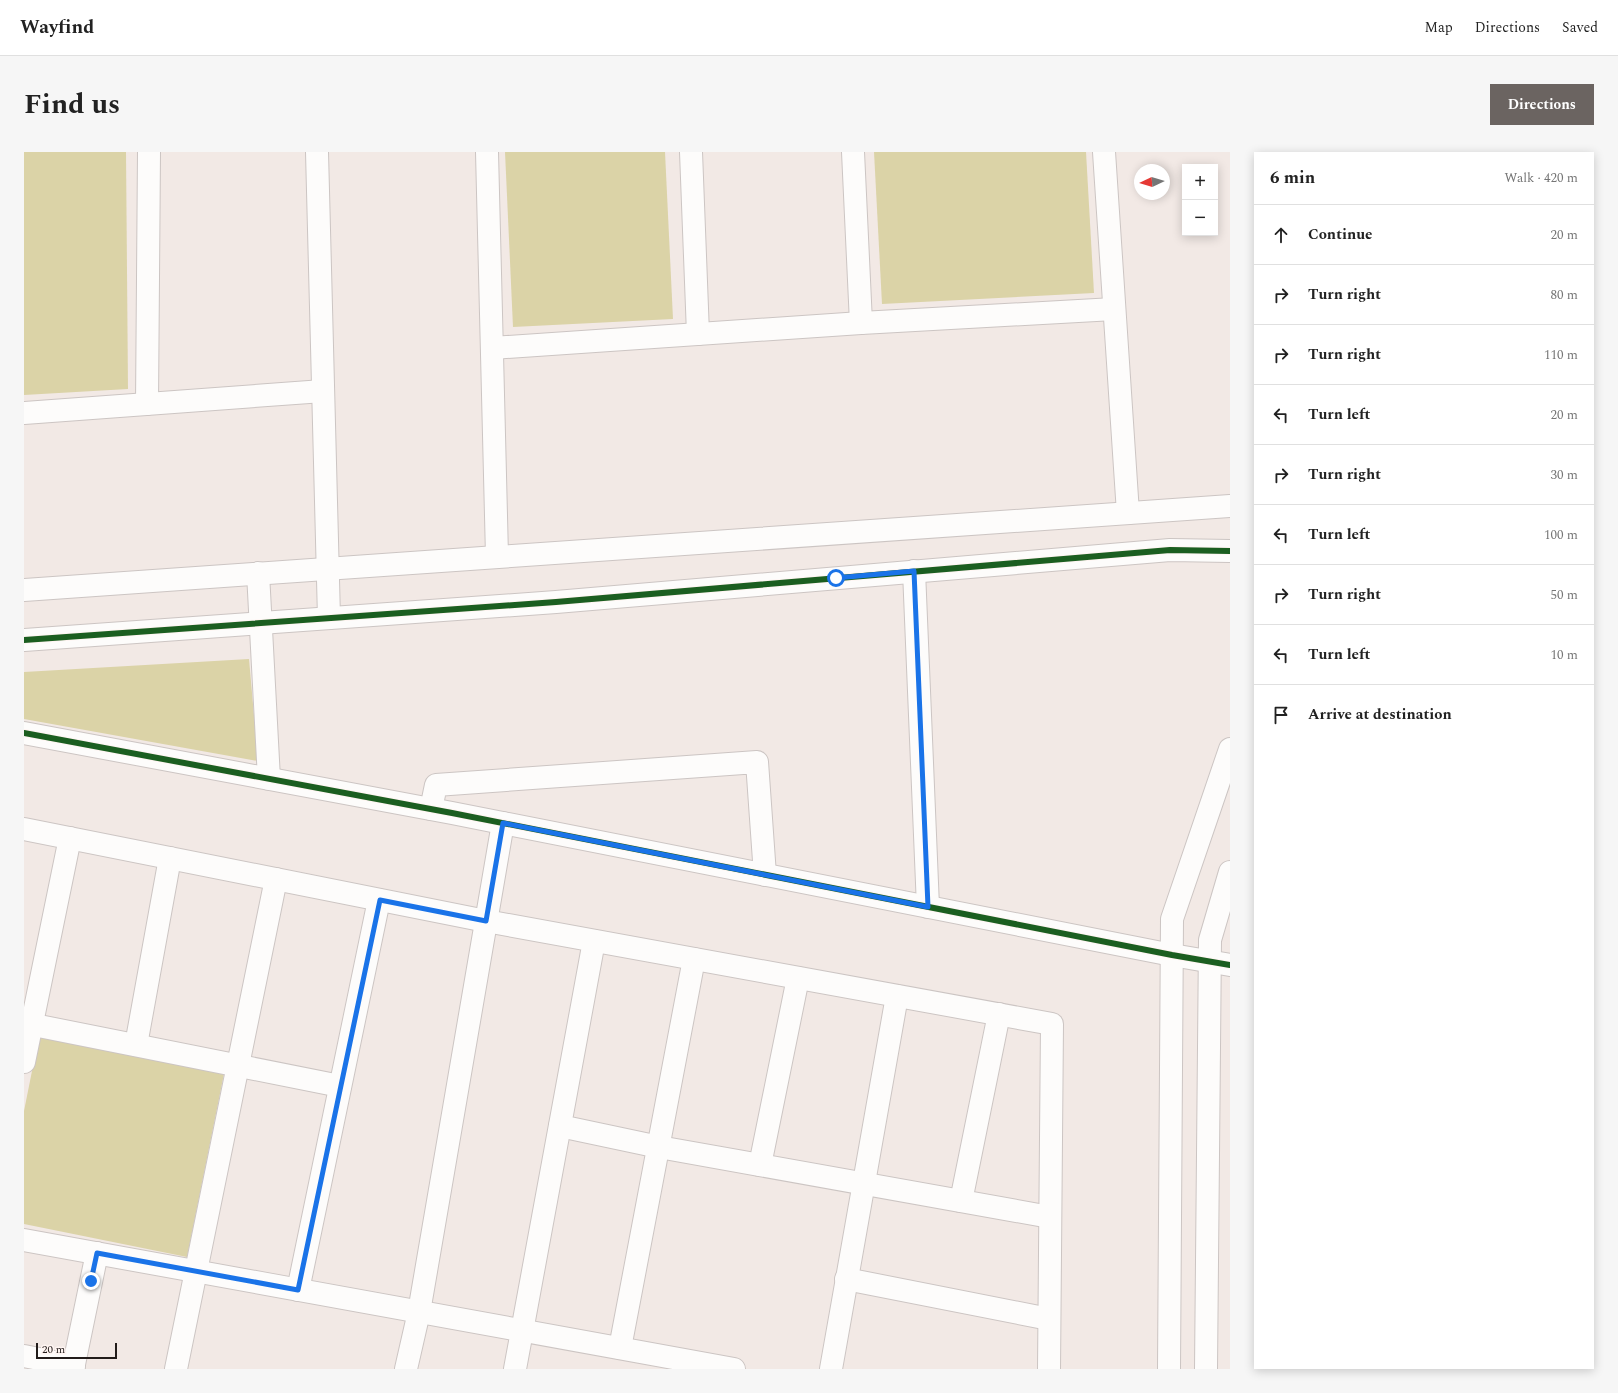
<!DOCTYPE html>
<meta charset="utf-8">
<style>
body{margin:0;font-family:Spectral,serif;background:#f6f6f6;color:#222}
.controls{position:absolute;right:12px;top:12px;display:grid;overflow:hidden;border-radius:0px;box-shadow:0 2px 10px #0003}
.controls button{width:36px;height:36px;display:grid;place-items:center;padding:0;border:0;border-bottom:1px solid #e0e0e0;background:#fff;color:#222;font:20px sans-serif}
.compass{position:absolute;left:1110px;top:12px;width:36px;height:36px;border-radius:50%;background:#fff;box-shadow:0 2px 10px #0003;rotate:266deg}
.scale{position:absolute;left:12px;bottom:10px;width:81px;box-sizing:border-box;padding-left:4px;border:2px solid #221c1a;border-top:0;font-size:11px;line-height:14px;white-space:nowrap;color:#221c1a;-webkit-text-stroke:3px #fff5f2;paint-order:stroke}
.stop{position:absolute;width:12px;height:12px;margin:-9px;border:3px solid #1a73e8;border-radius:50%;background:#fff}
.stop.end{background:#1a73e8;border-color:#fff;box-shadow:0 1px 4px #0008}
.list{margin:0;padding:0;list-style:none}
h2{display:flex;justify-content:space-between;align-items:center;height:52px;margin:0;padding:0 16px;font-size:17px}
h2 small{font-size:13px;font-weight:400;color:#767676}
.list li{display:grid;grid-template-columns:26px 1fr auto;gap:12px;align-items:center;box-sizing:border-box;height:60px;padding:0 16px;border-top:1px solid #e0e0e0}
.list b{display:block;font-size:15px;white-space:nowrap}
.list em{font-size:13px;font-style:normal;color:#767676}
.icon{flex:none;width:22px;height:22px;fill:none;stroke:currentColor;stroke-width:2;stroke-linecap:round;stroke-linejoin:round}
.map{position:relative;flex:none;width:1206px;height:1217px;overflow:hidden;border-radius:0px}
header{display:flex;align-items:center;gap:24px;box-sizing:border-box;height:56px;padding:0 20px;background:#fff;border-bottom:1px solid #e0e0e0}
header strong{font-size:19px}
nav{display:flex;gap:22px;margin-inline-start:auto;font-size:14px}
.intro{display:flex;align-items:center;justify-content:space-between;box-sizing:border-box;height:96px;padding:0 24px}
h1{margin:0;font-size:28px}
.button{padding:10px 18px;border-radius:0px;background:#6b6461;color:#fff;font-size:14px;font-weight:700}
main{display:flex;gap:24px;padding:0 24px}
aside{flex:1;background:#fff;border-radius:0px;box-shadow:0 2px 10px #0003}
.map>svg:first-child{display:block}
</style>
<header>
<strong>Wayfind</strong>
<nav><a>Map</a><a>Directions</a><a>Saved</a></nav>
</header>
<div class="intro"><h1>Find us</h1><a class="button">Directions</a></div>
<main>
<div class="map">
<svg width="1206" height="1217" viewBox="0 0 1206 1217">
<rect width="100%" height="100%" fill="#f2e9e5"/>
<!-- green -->
<g fill="#dbd3a7">
<path d="M0 0H102L104 237 0 243Z"/>
<path d="M481 0H641L649 167 489 175Z"/>
<path d="M850 0H1062L1070 141 858 152Z"/>
<path d="M225 507 234 609 0 567V520Z"/>
<path d="M15 884 200 922 163 1105 0 1072V959Z"/>
</g>
<g fill="none" stroke-linecap="round" stroke-linejoin="round">
<!-- minor casing -->
<g stroke="#ccc5c3" stroke-width="24">
<g id="minor">
<path d="M293 0 305 466"/>
<path d="M463 0 473 404"/>
<path d="M667 0 674 182"/>
<path d="M829 0 837 171"/>
<path d="M1080 0 1104 361"/>
<path d="M468 196 837 171 1090 157"/>
<path d="M123 252 125 0"/>
<path d="M0 261 299 239"/>
<path d="M890 419 904 755"/>
<path d="M234 421 245 627"/>
<path d="M0 438 1206 354"/>
<path d="M0 488 532 450 1146 398 1206 399"/>
<path d="M0 581 428 661 1148 803 1206 813"/>
<path d="M407 657 412 633 733 610 741 723"/>
<path d="M0 677 462 769 1028 872 1025 1217"/>
<path d="M0 871 316 934"/>
<path d="M112 893 146 706"/>
<path d="M0 910 46 686"/>
<path d="M536 974 635 995 1026 1065"/>
<path d="M736 1013 774 826"/>
<path d="M937 1049 975 862"/>
<path d="M0 1088 710 1217"/>
<path d="M822 1127 1025 1167"/>
<path d="M274 1138 355 748"/>
<path d="M596 1196 670 807"/>
<path d="M0 1204 50 1214"/>
<path d="M49 1217 73 1101"/>
<path d="M152 1217 252 727"/>
<path d="M382 1217 395 1160 479 671"/>
<path d="M491 1217 570 789"/>
<path d="M807 1217 873 844"/>
<path d="M1145 1217 1148 767 1206 597"/>
<path d="M1182 1217 1186 788 1206 720"/>
</g>
</g>
<!-- minor -->
<use href="#minor" stroke="#fdfcfb" stroke-width="22"/>
<!-- cycleway casing -->
<g stroke="#fff5f2" stroke-width="8">
<g id="cycleway">
<path d="M0 488 532 450 1146 398 1206 399"/>
<path d="M0 581 428 661 1148 803 1206 813"/>
</g>
</g>
<!-- cycleway -->
<use href="#cycleway" stroke="#1b5e20" stroke-width="6"/>
</g>
<g fill="none" stroke-linecap="round" stroke-linejoin="round">
<!-- route -->
<path stroke="#1a73e8" stroke-width="5" d="M67 1129 73 1101 274 1138 356 748 462 769 479 671 904 755 890 419 812 426"/>
</g>
</svg>
<div class="controls">
<button>+</button>
<button>−</button>
</div>
<svg class="compass" viewBox="-18 -18 36 36"><path d="M0-13l5 13h-10z" fill="#e53935"/><path d="M0 13l5-13h-10z" fill="#767676"/></svg>
<div class="scale">20 m</div>
<div class="stop" style="left:812px;top:426px"></div>
<div class="stop end" style="left:67px;top:1129px"></div>
</div>
<aside>
<h2>6 min<small>Walk · 420 m</small></h2>
<ul class="list">
<li><svg class="icon" aria-label="ahead" viewBox="0 0 24 24"><path d="M12 20V5M6 11l6-6 6 6"/></svg><div><b>Continue</b></div><em>20 m</em></li>
<li><svg class="icon" aria-label="right" viewBox="0 0 24 24"><path d="M7 20v-9h11M14 6l5 5-5 5"/></svg><div><b>Turn right</b></div><em>80 m</em></li>
<li><svg class="icon" aria-label="right" viewBox="0 0 24 24"><path d="M7 20v-9h11M14 6l5 5-5 5"/></svg><div><b>Turn right</b></div><em>110 m</em></li>
<li><svg class="icon" aria-label="left" viewBox="0 0 24 24"><path d="M17 20v-9H6M10 6l-5 5 5 5"/></svg><div><b>Turn left</b></div><em>20 m</em></li>
<li><svg class="icon" aria-label="right" viewBox="0 0 24 24"><path d="M7 20v-9h11M14 6l5 5-5 5"/></svg><div><b>Turn right</b></div><em>30 m</em></li>
<li><svg class="icon" aria-label="left" viewBox="0 0 24 24"><path d="M17 20v-9H6M10 6l-5 5 5 5"/></svg><div><b>Turn left</b></div><em>100 m</em></li>
<li><svg class="icon" aria-label="right" viewBox="0 0 24 24"><path d="M7 20v-9h11M14 6l5 5-5 5"/></svg><div><b>Turn right</b></div><em>50 m</em></li>
<li><svg class="icon" aria-label="left" viewBox="0 0 24 24"><path d="M17 20v-9H6M10 6l-5 5 5 5"/></svg><div><b>Turn left</b></div><em>10 m</em></li>
<li><svg class="icon" aria-label="arrive" viewBox="0 0 24 24"><path d="M6 21V4h12l-3 4 3 4H6"/></svg><div><b>Arrive at destination</b></div></li>
</ul>
</aside>
</main>
